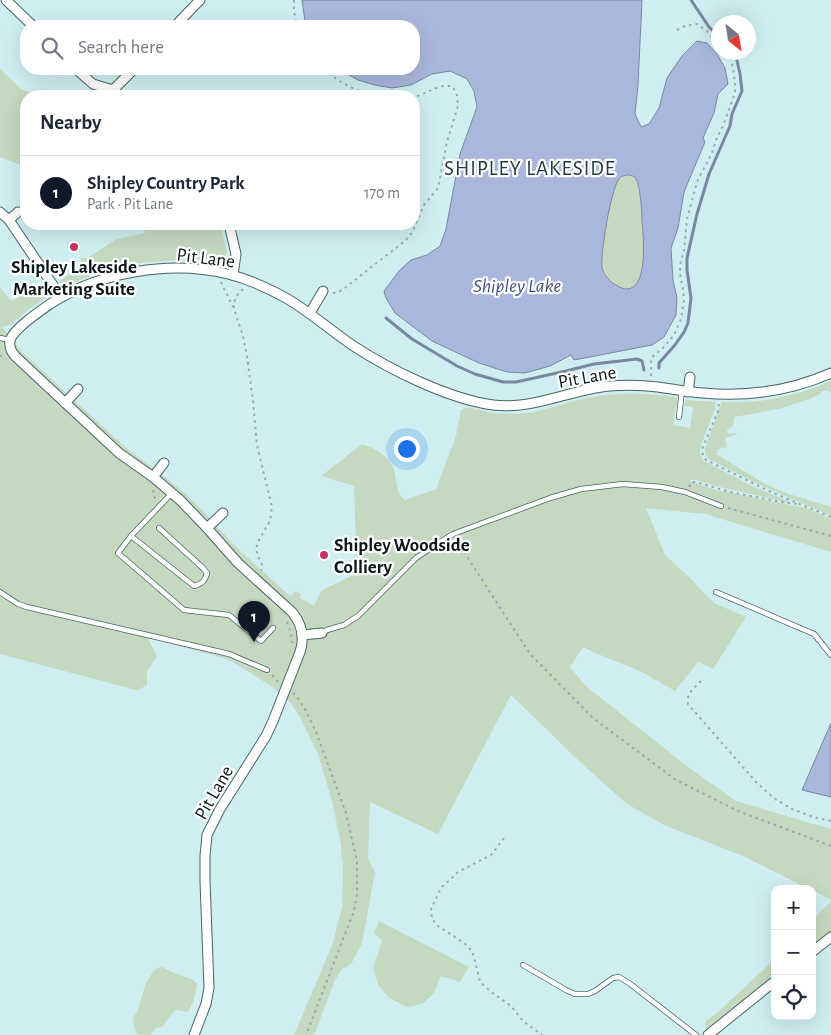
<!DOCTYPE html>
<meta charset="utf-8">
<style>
body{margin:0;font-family:"Alegreya Sans",sans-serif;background:#f6f6f7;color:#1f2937}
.controls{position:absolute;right:15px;bottom:15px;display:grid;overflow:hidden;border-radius:10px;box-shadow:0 5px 20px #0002}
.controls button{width:45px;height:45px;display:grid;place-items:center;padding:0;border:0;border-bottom:1px solid #e0e1e3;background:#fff;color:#1f2937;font:25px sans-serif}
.compass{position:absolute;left:711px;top:15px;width:45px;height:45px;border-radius:50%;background:#fff;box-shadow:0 5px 20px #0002;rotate:150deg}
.you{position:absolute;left:406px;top:448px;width:18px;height:18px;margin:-12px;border:4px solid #fff;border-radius:50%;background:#1a73e8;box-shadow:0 0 0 8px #1a73e833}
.badge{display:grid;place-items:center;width:32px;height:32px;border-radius:50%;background:#111827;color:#fff;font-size:16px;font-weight:700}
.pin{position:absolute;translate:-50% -41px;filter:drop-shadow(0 1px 2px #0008)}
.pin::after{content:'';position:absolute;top:26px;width:18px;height:15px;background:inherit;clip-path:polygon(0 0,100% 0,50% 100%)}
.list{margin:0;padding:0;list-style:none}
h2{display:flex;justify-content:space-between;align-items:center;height:65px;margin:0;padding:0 20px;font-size:21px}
h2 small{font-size:16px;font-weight:400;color:#747a83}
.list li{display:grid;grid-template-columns:32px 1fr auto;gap:15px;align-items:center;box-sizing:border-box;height:75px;padding:0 20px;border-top:1px solid #e0e1e3}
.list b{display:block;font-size:19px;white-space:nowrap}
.list p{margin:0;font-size:16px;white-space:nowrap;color:#747a83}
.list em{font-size:16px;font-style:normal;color:#747a83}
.icon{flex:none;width:28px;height:28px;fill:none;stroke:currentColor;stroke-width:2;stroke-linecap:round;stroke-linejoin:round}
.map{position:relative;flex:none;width:831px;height:1035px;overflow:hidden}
.search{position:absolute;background:#fff;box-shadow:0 5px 20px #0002;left:20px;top:20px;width:400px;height:55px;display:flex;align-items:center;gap:12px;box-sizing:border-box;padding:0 18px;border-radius:20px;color:#747a83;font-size:19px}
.panel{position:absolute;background:#fff;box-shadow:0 5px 20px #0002;left:20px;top:90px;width:400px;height:140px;border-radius:20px}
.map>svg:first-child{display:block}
</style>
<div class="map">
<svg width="831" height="1035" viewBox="0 0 831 1035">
<rect width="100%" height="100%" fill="#cfeef1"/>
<!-- green -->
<g fill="#c4d9bf">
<path d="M0 69 21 89 40 96H26V167L0 157Z"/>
<path d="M624 175H629L636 179C642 206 650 260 636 285 630 289 624 289 618 286 611 282 604 276 602 269 599 256 611 191 618 180 621 177 621 177 624 175Z"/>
<path d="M143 224H220L227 252 224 260 218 264 183 260 146 262 103 271 65 286 62 285 59 281 82 268 83 264 80 258H87L117 239 145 233 142 225Z"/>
<path d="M43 283 49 292 47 297 29 309 12 324 7 326 2 327 22 352 125 447 170 481 188 496 202 510 237 548 290 596 296 591 301 594 300 598 314 606 321 591 402 551 357 571 354 486 321 476 362 444C373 448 384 453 391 463 398 473 394 493 405 500L436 489 456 436 461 410 465 408C473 407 480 410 488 412 501 414 514 414 527 413 547 410 567 402 587 398 617 392 646 393 676 397L677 399V405H676L673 425 690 428 693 407 684 406 686 400 716 402 715 409 700 448V454L704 461 754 487 791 502 788 503C763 496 737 492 712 485 704 483 696 478 689 481L716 490 790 505 797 506 807 508 831 519V552L705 514 646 508 665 555 687 575 714 603 746 617 713 669 698 662 675 691 642 672 593 652 583 647 570 667 587 687 688 767 736 801 831 829V900L812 890V889H809L743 856 664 825 627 804 579 761 511 695 438 834 370 802 368 859 375 872 362 944 351 964 342 969 335 980 314 1035H294L333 943 342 907 343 865 340 839 332 801 318 754 300 717 289 701 271 686 228 659 148 638C150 645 156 651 157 657L147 671V685L140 689 136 690 0 654V287L9 299 12 301Z"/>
<path d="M831 381V393L827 390 821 392 820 394 809 399 779 409 734 417 733 426 727 430 728 434 734 433 737 434 726 438 725 440 727 447 718 449 716 454 767 485 789 494 831 507V516L756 483 709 459 705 454V448L722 402C760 404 797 396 831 381Z"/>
<path d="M831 901V932L812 946V921Z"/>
<path d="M379 921 469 967 460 982 441 976 434 993 422 1004 407 1007 389 998 378 985 373 968 382 941 374 933Z"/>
<path d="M775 959V976L706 1031 705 1022 719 1011Z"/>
<path d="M162 967 179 975 193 980 197 984V986L194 1000 188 1012 175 1010 162 1027C155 1027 154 1029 151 1035H140L136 1033 133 1021 134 1017 138 1009 146 983 155 969Z"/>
</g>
<!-- water -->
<g fill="#a9b7dc" stroke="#7a87a1" fill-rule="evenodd">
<path d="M302 0H642L638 85 635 114 641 127 649 124 659 108 667 78 682 56 697 41 707 43 717 54 725 68 728 84 718 94 714 113 703 138 705 142 684 192 678 228 671 248 673 280 677 298 676 315 664 337 652 345 574 360 571 355 550 366 525 373 507 372 479 363 432 341 395 313 386 298 384 291 399 271 411 260 427 255 440 246 446 229 460 154 477 107 474 91 467 79 450 71 432 74 411 85 392 88 375 85 358 80 338 69H414V26H307L305 21ZM626 175C629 175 634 175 636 179 640 186 642 211 642 220 643 235 649 288 627 289 621 289 614 284 610 281 606 277 603 272 602 268 600 254 611 189 619 179 621 176 623 176 626 175Z"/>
<path d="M831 723V797L802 790Z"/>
</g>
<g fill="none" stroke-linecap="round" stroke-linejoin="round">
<!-- stream -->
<g stroke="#7a87a1" stroke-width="3">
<path d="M691 0 709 27 718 36"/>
<path d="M386 318 412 339 457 366 475 374 503 382H516L566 371 594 364 637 359 642 361 644 370"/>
<path d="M659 368V363L675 345 684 332 688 323 691 298 687 270V258L697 214 709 174 730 126 732 114 742 91 740 74 735 52"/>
</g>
<!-- service casing -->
<g stroke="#496467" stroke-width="6">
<g id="service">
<path d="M0 338 10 340"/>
<path d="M679 417 682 390"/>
<path d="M172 493 131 536 118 553 184 610 229 615 261 641 273 628"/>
<path d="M131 536 194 586C202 584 205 581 207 573L203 568 159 528"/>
<path d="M0 592 18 604 27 607 229 654 267 670"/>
<path d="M716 592 814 634 831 655"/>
<path d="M322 633 327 630 344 625 358 616 416 558 434 546 453 534 550 498 581 489 623 484 662 487 685 492 721 506"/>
<path d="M523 965 566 990 575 994H588L595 991 613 978 619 977 629 983 696 1035"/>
</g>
</g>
<!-- minor casing -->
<g stroke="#496467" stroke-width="11">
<g id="minor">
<path d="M6 0 33 26"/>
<path d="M175 26 200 0"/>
<path d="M76 69 93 84 113 90"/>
<path d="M114 96 113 90 134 69"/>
<path d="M0 212 9 220 61 297"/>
<path d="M9 220 18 212"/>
<path d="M229 224 236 254 233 275"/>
<path d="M310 313 323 291"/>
<path d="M688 392 690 377"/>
<path d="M65 403 78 389"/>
<path d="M153 477 164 463"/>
<path d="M207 528 223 513"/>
<path d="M302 635 322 633"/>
<path d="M812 952 831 937"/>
<path d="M194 1035 206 1004 209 988 205 881V856L207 835 220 809 266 736 273 721 300 652C305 637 302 624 292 612L238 563 207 528 180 500 153 477 119 453 16 357C12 353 9 347 10 341 12 330 40 311 50 304 99 272 170 260 228 274 248 279 268 288 286 298 310 312 330 330 352 345 390 370 449 399 493 405 533 410 569 390 609 386 625 385 642 385 658 387 673 389 688 392 703 393 747 397 790 391 831 373"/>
<path d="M708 1035 775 981"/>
</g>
</g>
<!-- path -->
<g stroke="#93acaf" stroke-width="2" stroke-dasharray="2.5 4" stroke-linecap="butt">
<path d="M294 0V11L297 26"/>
<path d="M677 30 685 26 697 24 707 31 718 44"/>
<path d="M324 69C338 82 356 91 374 96"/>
<path d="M221 282 233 307"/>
<path d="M243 289 238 294 234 302V309L243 336 247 356 253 401 257 445 272 507 270 521 260 538 256 548 258 557 262 564 261 571"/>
<path d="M333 293 339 292 346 287 406 240 413 231 424 205 438 188 447 142 458 106 457 95 453 87C441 82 427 94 414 97"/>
<path d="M0 355 5 360"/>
<path d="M651 376V359L655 354 662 349 674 335 681 319 684 300 683 289 680 274V265L684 251 687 219 697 182 712 153 716 140 723 126 735 93V82L733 69 731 58 727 52"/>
<path d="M719 404 718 411 702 449 703 455 706 460 771 492 831 517"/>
<path d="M689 487 692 482H696L730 492 786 503 799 504"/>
<path d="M153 490 155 498 156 499"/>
<path d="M728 508 831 536"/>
<path d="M457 541 530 654 593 718 676 780 738 811 831 846"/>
<path d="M287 622 291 633 292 643"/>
<path d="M272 675 279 683"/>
<path d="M701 681C694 688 686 694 688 704L756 782 775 799 792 809 813 817 831 821"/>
<path d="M293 693 297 697 306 711 316 732 346 813 357 861V894L354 911 306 1035"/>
<path d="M504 838 491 855 458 872 441 888 431 909 432 919 438 926 464 943 472 951 475 961 480 982 491 992 511 1006 523 1021 542 1035"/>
</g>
<!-- service -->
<use href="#service" stroke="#fff" stroke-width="4.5"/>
<!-- minor -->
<use href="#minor" stroke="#fff" stroke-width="9"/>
</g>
<!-- markers -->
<g fill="#c13362" stroke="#fff" stroke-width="2">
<circle cx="74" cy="247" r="5"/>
<circle cx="324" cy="555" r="5"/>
</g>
<g text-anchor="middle" stroke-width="4.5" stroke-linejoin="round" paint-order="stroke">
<!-- street labels -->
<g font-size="19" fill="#0b1617" stroke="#fff">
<text transform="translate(206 257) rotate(7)" y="7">Pit Lane</text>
<text transform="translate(587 376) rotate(-10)" y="7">Pit Lane</text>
<text transform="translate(213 792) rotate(-60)" y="7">Pit Lane</text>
</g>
<!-- poi labels -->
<g font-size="19" font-weight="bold" fill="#0b1617" stroke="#fff">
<text x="74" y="273">Shipley Lakeside<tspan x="74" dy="22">Marketing Suite</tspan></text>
<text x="334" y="551" text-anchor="start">Shipley Woodside<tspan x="334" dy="22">Colliery</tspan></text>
</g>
<!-- water labels -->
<g font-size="20" font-style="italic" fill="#3e4f80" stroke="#fff">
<text x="517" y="292">Shipley Lake</text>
</g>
<!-- quarter labels -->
<g font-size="21" letter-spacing="1" fill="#213b3e" stroke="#fff">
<text x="530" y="175">SHIPLEY LAKESIDE</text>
</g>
</g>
</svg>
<div class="controls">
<button>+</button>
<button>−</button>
<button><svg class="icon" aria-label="locate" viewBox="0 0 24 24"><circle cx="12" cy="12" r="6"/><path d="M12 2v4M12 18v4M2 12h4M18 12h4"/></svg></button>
</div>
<svg class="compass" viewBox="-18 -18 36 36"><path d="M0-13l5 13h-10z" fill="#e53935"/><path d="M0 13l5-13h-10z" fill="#747a83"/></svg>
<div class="you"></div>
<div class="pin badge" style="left:254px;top:642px">1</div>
<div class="search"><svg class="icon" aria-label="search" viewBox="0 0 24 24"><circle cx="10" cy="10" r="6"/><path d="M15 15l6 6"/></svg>Search here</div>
<section class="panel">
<h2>Nearby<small></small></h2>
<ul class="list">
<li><span class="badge">1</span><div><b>Shipley Country Park</b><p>Park · Pit Lane</p></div><em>170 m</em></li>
</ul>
</section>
</div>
